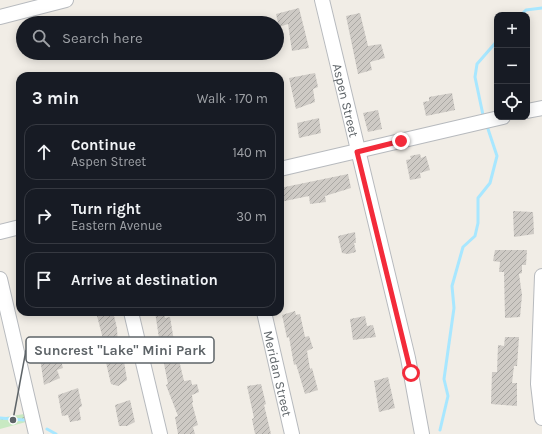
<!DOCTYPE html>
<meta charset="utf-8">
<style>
body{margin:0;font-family:Karla,sans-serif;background:#242831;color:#f1f3f6}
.controls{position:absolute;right:12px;top:12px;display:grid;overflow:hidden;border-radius:8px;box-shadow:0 2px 10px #0003}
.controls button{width:36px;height:36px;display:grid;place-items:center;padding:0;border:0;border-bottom:1px solid #363941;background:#171b24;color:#f1f3f6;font:20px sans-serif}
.stop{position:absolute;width:12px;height:12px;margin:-9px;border:3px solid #f32b3a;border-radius:50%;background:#fff}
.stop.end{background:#f32b3a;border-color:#fff;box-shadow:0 1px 4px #0008}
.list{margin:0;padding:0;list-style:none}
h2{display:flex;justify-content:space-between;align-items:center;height:52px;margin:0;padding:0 16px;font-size:17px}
h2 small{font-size:13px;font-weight:400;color:#9ea1a6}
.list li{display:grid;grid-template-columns:26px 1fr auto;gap:12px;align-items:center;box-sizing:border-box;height:56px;margin:0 8px 8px;padding:0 8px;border:1px solid #363941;border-radius:12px}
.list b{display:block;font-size:15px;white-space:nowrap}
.list p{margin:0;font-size:13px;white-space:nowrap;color:#9ea1a6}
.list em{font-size:13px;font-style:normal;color:#9ea1a6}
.icon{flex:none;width:22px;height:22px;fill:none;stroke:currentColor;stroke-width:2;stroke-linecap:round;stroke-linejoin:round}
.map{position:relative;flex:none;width:542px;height:434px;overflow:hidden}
.search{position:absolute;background:#171b24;box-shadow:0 2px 10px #0003;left:16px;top:16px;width:268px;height:44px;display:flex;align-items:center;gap:10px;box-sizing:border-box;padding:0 14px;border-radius:22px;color:#9ea1a6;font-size:15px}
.panel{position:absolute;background:#171b24;box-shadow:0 2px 10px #0003;left:16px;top:72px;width:268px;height:244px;border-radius:12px}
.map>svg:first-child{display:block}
</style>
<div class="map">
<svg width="542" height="434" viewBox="0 0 542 434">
<defs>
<pattern id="park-crowns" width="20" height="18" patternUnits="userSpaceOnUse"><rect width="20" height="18" fill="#c8e9c2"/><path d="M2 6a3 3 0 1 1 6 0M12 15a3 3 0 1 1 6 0" fill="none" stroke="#a6c0a1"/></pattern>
<pattern id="building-hatch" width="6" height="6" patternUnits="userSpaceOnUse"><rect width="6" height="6" fill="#cecac5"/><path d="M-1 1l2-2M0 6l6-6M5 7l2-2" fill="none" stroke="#aaa8a4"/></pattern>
</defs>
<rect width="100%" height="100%" fill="#f1ede6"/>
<!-- park -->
<path fill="url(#park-crowns)" d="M24 414 26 422 0 429V418Z"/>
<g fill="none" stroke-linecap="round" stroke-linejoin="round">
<!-- stream -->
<g stroke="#a8e7ff" stroke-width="3">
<path d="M521 15 526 10 542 8"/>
<path d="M483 115 475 77 477 64 497 41"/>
<path d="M0 418 24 420"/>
<path d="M47 429 56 434"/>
<path d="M440 430 448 396 444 379 454 308 452 286 463 247 475 236 478 223V198L490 183 497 156 487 126"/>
</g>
</g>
<!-- building -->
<g fill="url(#building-hatch)">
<path d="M299 8 309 48 292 51 288 24 279 27 276 14Z"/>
<path d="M360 13 368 46 381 44 385 58 370 62 372 70 358 74 346 16Z"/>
<path d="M315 73 318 87 313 89 315 102 296 109 289 78Z"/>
<path d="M452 93 455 110 426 116 423 102 429 101V97Z"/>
<path d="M378 110 382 129 368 132 363 113Z"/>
<path d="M319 118 321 133 299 138 297 123Z"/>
<path d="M420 154 421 158 426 156 430 170 420 173 421 178 410 180 406 160 411 159 410 156Z"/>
<path d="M348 174 351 188 325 196 326 202 310 204 309 196 280 202V188Z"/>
<path d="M513 211 533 212 534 234 514 237Z"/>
<path d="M355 232 356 243H354L356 252 348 254 342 253 338 236Z"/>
<path d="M495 250H527L526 265H522V273L519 274 522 295 520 317 505 318 504 272H499L500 262 493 261Z"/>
<path d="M295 311 296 315 300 314 305 337 309 336 313 348 307 351 310 369 312 368 318 390 305 394 296 364 294 365 289 337 287 338 282 315Z"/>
<path d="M96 312H113L117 328 118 347 120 346 122 362 124 361 127 380 118 386 111 384 104 354 98 355 96 341 103 339Z"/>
<path d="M155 312H164L165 318 170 317 175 347 182 345 185 354 178 356 184 381 191 380 192 385 197 384 199 392 192 395 193 402 192 403 198 425 193 427 195 434H178L175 417 178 416 166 385 168 384 163 359 159 360 158 352 161 351Z"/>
<path d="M365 316 367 326 373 325 376 337 353 340 350 319Z"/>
<path d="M505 337H519L517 366H514L512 383H517V406L491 404 492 372H497L498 345 504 346Z"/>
<path d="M59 353 63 368 57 370 60 378 44 385 40 358Z"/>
<path d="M388 377 395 408 379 412 374 381Z"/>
<path d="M261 384 266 404 264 405 271 434H255L252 419 254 418 247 386Z"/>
<path d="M78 388 82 406 79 408 81 420 70 422 68 415 62 416 58 395Z"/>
<path d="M130 400 135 422 127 426H119L115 405Z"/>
</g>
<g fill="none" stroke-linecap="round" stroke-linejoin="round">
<!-- minor casing -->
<g stroke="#b7babe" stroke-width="16">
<g id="minor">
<path id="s1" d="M322 0 408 358 422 434"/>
<path d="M0 17 66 0"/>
<path d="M527 111 542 108"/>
<path d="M280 169 503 117"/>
<path d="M0 232 20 227"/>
<path d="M542 276 538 384 542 418"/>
<path d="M0 279 36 434"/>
<path d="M131 312 160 434"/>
<path id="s2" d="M264 312 292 434"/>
</g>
</g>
<!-- minor -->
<use href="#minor" stroke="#fff" stroke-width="14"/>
</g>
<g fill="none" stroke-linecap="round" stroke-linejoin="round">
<!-- route -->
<path stroke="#f32b3a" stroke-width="5" d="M401 141 357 152 411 373"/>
</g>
<g text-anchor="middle" stroke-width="3" stroke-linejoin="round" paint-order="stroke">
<!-- street labels -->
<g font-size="13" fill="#5e6468" stroke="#fff">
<text dy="5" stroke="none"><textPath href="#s1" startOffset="103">Aspen Street</textPath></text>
<text dy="5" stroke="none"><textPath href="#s2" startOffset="63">Meridan Street</textPath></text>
</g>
</g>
<!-- callouts -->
<path fill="none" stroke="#5e6468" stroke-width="1.5" d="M13 420L26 350"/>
<circle fill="#5e6468" stroke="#fff" stroke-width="1.5" cx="13" cy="420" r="4"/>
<rect fill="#fff" stroke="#5e6468" stroke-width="1.5" x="26" y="337" width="188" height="26" rx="4"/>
<g font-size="14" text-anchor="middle" font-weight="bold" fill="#5e6468">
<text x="120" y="355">Suncrest "Lake" Mini Park</text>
</g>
</svg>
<div class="controls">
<button>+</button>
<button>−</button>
<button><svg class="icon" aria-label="locate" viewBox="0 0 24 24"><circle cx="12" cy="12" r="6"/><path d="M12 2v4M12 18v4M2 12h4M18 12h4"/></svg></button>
</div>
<div class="stop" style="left:411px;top:373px"></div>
<div class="stop end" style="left:401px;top:141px"></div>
<div class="search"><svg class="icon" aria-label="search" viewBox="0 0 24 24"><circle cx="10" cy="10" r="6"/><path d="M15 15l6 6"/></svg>Search here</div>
<section class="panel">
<h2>3 min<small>Walk · 170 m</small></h2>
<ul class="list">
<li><svg class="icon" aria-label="ahead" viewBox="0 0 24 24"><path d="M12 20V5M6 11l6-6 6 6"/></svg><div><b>Continue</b><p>Aspen Street</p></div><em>140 m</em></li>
<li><svg class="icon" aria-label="right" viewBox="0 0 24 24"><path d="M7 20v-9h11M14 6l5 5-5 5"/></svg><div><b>Turn right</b><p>Eastern Avenue</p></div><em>30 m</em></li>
<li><svg class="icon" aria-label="arrive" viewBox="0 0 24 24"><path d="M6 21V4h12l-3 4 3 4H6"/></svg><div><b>Arrive at destination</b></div></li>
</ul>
</section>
</div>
